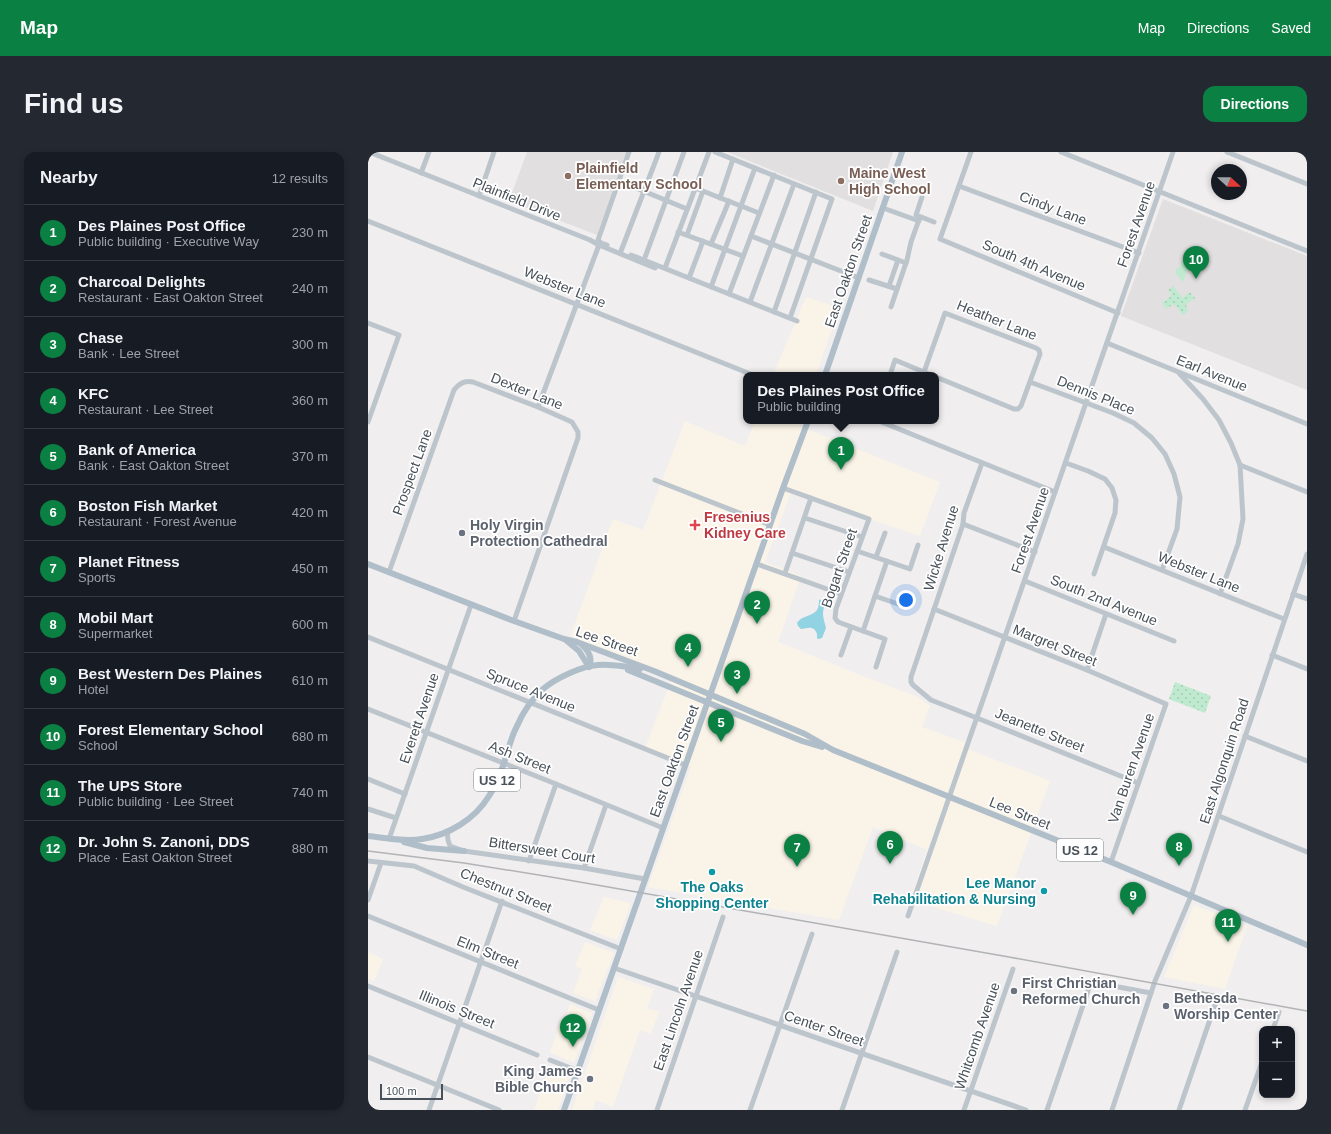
<!DOCTYPE html>
<meta charset="utf-8">
<style>
body{margin:0;font-family:Helvetica,sans-serif;background:#242831;color:#f1f3f6}
.controls{position:absolute;right:12px;bottom:12px;display:grid;overflow:hidden;border-radius:8px;box-shadow:0 2px 6px #0003}
.controls button{width:36px;height:36px;display:grid;place-items:center;padding:0;border:0;border-bottom:1px solid #363941;background:#171b24;color:#f1f3f6;font:20px sans-serif}
.compass{position:absolute;left:843px;top:12px;width:36px;height:36px;border-radius:50%;background:#171b24;box-shadow:0 2px 6px #0003;rotate:112deg}
.scale{position:absolute;left:12px;bottom:10px;width:63px;box-sizing:border-box;padding-left:4px;border:2px solid #485159;border-top:0;font-size:11px;line-height:14px;white-space:nowrap;color:#485159;-webkit-text-stroke:3px #fff;paint-order:stroke}
.you{position:absolute;left:538px;top:448px;width:14px;height:14px;margin:-10px;border:3px solid #fff;border-radius:50%;background:#1a73e8;box-shadow:0 0 0 6px #1a73e833}
.badge{display:grid;place-items:center;width:26px;height:26px;border-radius:50%;background:#0b8043;color:#fff;font-size:13px;font-weight:700}
.pin{position:absolute;translate:-50% -33px;filter:drop-shadow(0 1px 2px #0008)}
.pin::after{content:'';position:absolute;top:21px;width:14px;height:12px;background:inherit;clip-path:polygon(0 0,100% 0,50% 100%)}
.popup{position:absolute;left:375px;top:220px;width:196px;height:52px;box-sizing:border-box;display:grid;place-content:center;border-radius:8px;background:#171b24;filter:drop-shadow(0 1px 3px #0005);font-size:13px;white-space:nowrap;color:#9ea1a6}
.popup b{font-size:15px;color:#f1f3f6}
.popup::after{content:'';position:absolute;left:50%;top:100%;margin-left:-8px;border:8px solid transparent;border-top-color:#171b24}
.list{margin:0;padding:0;list-style:none}
h2{display:flex;justify-content:space-between;align-items:center;height:52px;margin:0;padding:0 16px;font-size:17px}
h2 small{font-size:13px;font-weight:400;color:#9ea1a6}
.list li{display:grid;grid-template-columns:26px 1fr auto;gap:12px;align-items:center;box-sizing:border-box;height:56px;padding:0 16px;border-top:1px solid #363941}
.list b{display:block;font-size:15px;white-space:nowrap}
.list p{margin:0;font-size:13px;white-space:nowrap;color:#9ea1a6}
.list em{font-size:13px;font-style:normal;color:#9ea1a6}
.map{position:relative;flex:none;width:939px;height:958px;overflow:hidden;border-radius:12px}
header{display:flex;align-items:center;gap:24px;box-sizing:border-box;height:56px;padding:0 20px;background:#0b8043;color:#fff}
header strong{font-size:19px}
nav{display:flex;gap:22px;margin-inline-start:auto;font-size:14px}
.intro{display:flex;align-items:center;justify-content:space-between;box-sizing:border-box;height:96px;padding:0 24px}
h1{margin:0;font-size:28px}
.button{padding:10px 18px;border-radius:12px;background:#0b8043;color:#fff;font-size:14px;font-weight:700}
main{display:flex;gap:24px;padding:0 24px}
aside{flex:1;background:#171b24;border-radius:12px;box-shadow:0 2px 6px #0003}
.map>svg:first-child{display:block}
</style>
<header>
<strong>Map</strong>
<nav><a>Map</a><a>Directions</a><a>Saved</a></nav>
</header>
<div class="intro"><h1>Find us</h1><a class="button">Directions</a></div>
<main>
<aside>
<h2>Nearby<small>12 results</small></h2>
<ul class="list">
<li><span class="badge">1</span><div><b>Des Plaines Post Office</b><p>Public building · Executive Way</p></div><em>230 m</em></li>
<li><span class="badge">2</span><div><b>Charcoal Delights</b><p>Restaurant · East Oakton Street</p></div><em>240 m</em></li>
<li><span class="badge">3</span><div><b>Chase</b><p>Bank · Lee Street</p></div><em>300 m</em></li>
<li><span class="badge">4</span><div><b>KFC</b><p>Restaurant · Lee Street</p></div><em>360 m</em></li>
<li><span class="badge">5</span><div><b>Bank of America</b><p>Bank · East Oakton Street</p></div><em>370 m</em></li>
<li><span class="badge">6</span><div><b>Boston Fish Market</b><p>Restaurant · Forest Avenue</p></div><em>420 m</em></li>
<li><span class="badge">7</span><div><b>Planet Fitness</b><p>Sports</p></div><em>450 m</em></li>
<li><span class="badge">8</span><div><b>Mobil Mart</b><p>Supermarket</p></div><em>600 m</em></li>
<li><span class="badge">9</span><div><b>Best Western Des Plaines</b><p>Hotel</p></div><em>610 m</em></li>
<li><span class="badge">10</span><div><b>Forest Elementary School</b><p>School</p></div><em>680 m</em></li>
<li><span class="badge">11</span><div><b>The UPS Store</b><p>Public building · Lee Street</p></div><em>740 m</em></li>
<li><span class="badge">12</span><div><b>Dr. John S. Zanoni, DDS</b><p>Place · East Oakton Street</p></div><em>880 m</em></li>
</ul>
</aside>
<div class="map">
<svg width="939" height="958" viewBox="0 0 939 958">
<defs>
<pattern id="park-dots" width="8" height="8" patternUnits="userSpaceOnUse"><rect width="8" height="8" fill="#c0ead0"/><path d="M2 2h.1M6 6h.1" fill="none" stroke="#a6cab5" stroke-width="1.8" stroke-linecap="round"/></pattern>
</defs>
<rect width="100%" height="100%" fill="#f0eeee"/>
<!-- commercial -->
<g fill="#faf4e8">
<path d="M438 145 471 156 448 223H405Z"/>
<path d="M317 269 377 294 387 269H433L431 274 572 330 552 384 423 341 397 410 433 424 410 490 507 529 548 544 562 554 554 575 596 590 602 598 682 629 629 774 542 748 559 698 505 675 471 768 280 735 323 615 277 596 305 524 202 485 245 367 275 378Z"/>
<path d="M236 745 263 751 249 788 222 778Z"/>
<path d="M826 753 879 774 857 837 796 825Z"/>
<path d="M217 790 246 801 227 849 205 841 214 817 207 814Z"/>
<path d="M0 800 15 807 6 829 0 827Z"/>
<path d="M250 825 286 837 279 856 291 860 283 882 272 878 245 955 228 948 225 958H204Z"/>
<path d="M202 852 224 861 206 911 182 900 191 875H194Z"/>
<path d="M181 915 202 923 194 947 190 958H166Z"/>
</g>
<!-- education -->
<g fill="#e1dfdf">
<path d="M159 0H259L229 83 141 49Z"/>
<path d="M359 0H525L505 59Z"/>
<path d="M795 47 939 104V238L753 164Z"/>
</g>
<!-- grass -->
<path fill="#c0ead0" d="M817 102 824 105 815 130 807 121 809 116H811Z"/>
<!-- park -->
<g fill="url(#park-dots)">
<path d="M805 134 815 146 822 140 827 146 819 151 818 156 820 159 815 163 806 152 798 157 794 151 802 145 803 141 800 138Z"/>
<path d="M807 530 843 544 837 561 801 547Z"/>
</g>
<!-- water -->
<path fill="#91d3e3" d="M457 447C458 452 455 456 455 462 455 467 457 471 458 476L454 486 450 487 449 486V482C446 473 440 476 433 477L430 474 429 471C434 463 444 465 449 458 451 455 451 451 451 448Z"/>
<g fill="none" stroke-linecap="round" stroke-linejoin="round">
<!-- minor -->
<g stroke="#bdc5cc" stroke-width="5">
<path d="M1 0 222 88 231 93 287 116"/>
<path d="M347 0 464 47 422 166"/>
<path d="M603 0 572 87 750 161"/>
<path d="M693 0 939 99"/>
<path d="M859 0 939 32"/>
<path d="M53 21 61 0"/>
<path d="M251 29 319 57"/>
<path d="M591 34 771 101"/>
<path d="M327 36 391 61"/>
<path d="M111 44 126 0"/>
<path d="M554 45 548 63 566 70"/>
<path d="M352 46 365 7"/>
<path d="M515 56 551 69"/>
<path d="M0 69 385 223"/>
<path d="M310 80 375 104"/>
<path d="M319 83 335 39"/>
<path d="M383 84 491 126"/>
<path d="M343 92 361 49"/>
<path d="M239 93 233 91 230 88 261 0"/>
<path d="M253 99 291 0"/>
<path d="M514 102 538 111"/>
<path d="M263 103 429 169"/>
<path d="M276 108 316 0"/>
<path d="M297 116 341 0"/>
<path d="M321 126 335 89"/>
<path d="M501 128 529 137"/>
<path d="M521 134 530 108"/>
<path d="M343 135 387 16"/>
<path d="M361 142 406 23"/>
<path d="M382 150 426 32"/>
<path d="M523 155 539 108 543 90 552 65"/>
<path d="M406 160 448 40"/>
<path d="M0 171 31 183 0 270"/>
<path d="M739 191 939 272"/>
<path d="M556 220 577 161 668 196 671 198 672 202 653 254 650 257H646L568 225"/>
<path d="M811 221 835 247 851 268 863 291 872 313 875 367 870 392 852 442"/>
<path d="M522 223 527 208 563 223"/>
<path d="M662 230 745 261 766 271 784 286 797 302 806 322 812 345 809 377 794 418"/>
<path d="M170 255 231 93"/>
<path d="M511 269 687 340"/>
<path d="M614 311 596 361 595 372 543 525V530L545 533 563 548 609 566 770 631"/>
<path d="M698 311 720 319 737 327 744 336 748 348 747 361 726 422"/>
<path d="M872 313 939 340"/>
<path d="M287 328 402 373"/>
<path d="M415 336 501 367 468 457 467 466 470 470 517 487 508 515"/>
<path d="M437 366 494 385"/>
<path d="M595 372 667 400"/>
<path d="M736 395 916 467"/>
<path d="M489 399 542 417 550 393"/>
<path d="M424 401 481 420"/>
<path d="M508 405 517 381"/>
<path d="M389 412 473 442"/>
<path d="M21 420 86 238C91 231 97 228 105 230L170 255 204 270 210 280V286L146 469"/>
<path d="M417 421 443 346"/>
<path d="M657 429 806 489"/>
<path d="M925 442 939 447"/>
<path d="M507 444 530 452"/>
<path d="M566 457 719 518 798 552 743 710"/>
<path d="M495 479 519 409"/>
<path d="M0 485 317 613"/>
<path d="M473 503 483 475"/>
<path d="M904 503 939 517"/>
<path d="M719 518 738 462"/>
<path d="M0 557 188 632 295 676"/>
<path d="M877 584 939 609"/>
<path d="M0 627 37 642"/>
<path d="M0 657 28 666"/>
<path d="M851 664 939 700"/>
<path d="M79 679 80 688 82 694 96 699 216 716 277 727"/>
<path d="M21 687 103 453"/>
<path d="M0 709 46 714 95 735 253 797"/>
<path d="M161 709 188 632"/>
<path d="M216 716 238 653"/>
<path d="M0 748 13 711"/>
<path d="M0 764 231 858"/>
<path d="M540 764 805 0"/>
<path d="M246 816 658 958"/>
<path d="M0 834 169 903"/>
<path d="M905 877 911 860"/>
<path d="M0 905 131 958"/>
<path d="M182 908 210 919"/>
<path d="M61 958 134 749"/>
<path d="M289 958 328 844 355 765"/>
<path d="M382 958 444 782"/>
<path d="M474 958 529 800"/>
<path d="M596 958 645 817"/>
<path d="M679 958 723 830 783 841"/>
<path d="M744 958 787 829 823 744 939 402"/>
<path d="M811 958 848 850"/>
<path d="M877 958 894 910"/>
</g>
<!-- major -->
<g stroke="#b0beca" stroke-width="6">
<path d="M457 223 534 0"/>
<path d="M0 412 146 469 196 487 209 490 286 519 437 582 465 598 743 710 939 793"/>
<path d="M199 489 211 499 221 515"/>
<path d="M213 492C220 498 225 506 221 515"/>
<path d="M260 518 434 589 454 595"/>
<path d="M0 684C18 686 36 690 54 687 81 683 107 667 121 644 128 634 132 622 136 611 140 599 143 585 149 574 155 560 164 547 175 537 188 526 214 514 230 513 244 512 259 515 272 517"/>
<path d="M36 690 59 696 96 699"/>
<path d="M196 958 415 336 440 269"/>
</g>
<!-- rail -->
<path stroke="#b1b3b7" stroke-width="1.5" d="M0 699 96 711 183 725 641 805 939 859"/>
</g>
<!-- markers -->
<g fill="#8d6e63" stroke="#fff" stroke-width="1.5">
<circle cx="200" cy="24" r="4"/>
<circle cx="473" cy="29" r="4"/>
</g>
<path fill="#e0444e" stroke="#fff" stroke-width="1.5" d="M325 367h4v4h4v4h-4v4h-4v-4h-4v-4h4z"/>
<g fill="#6b7280" stroke="#fff" stroke-width="1.5">
<circle cx="94" cy="381" r="4"/>
<circle cx="646" cy="839" r="4"/>
<circle cx="798" cy="854" r="4"/>
<circle cx="222" cy="927" r="4"/>
</g>
<g fill="#0f9aa8" stroke="#fff" stroke-width="1.5">
<circle cx="344" cy="720" r="4"/>
<circle cx="676" cy="739" r="4"/>
</g>
<g text-anchor="middle" stroke-width="3.5" stroke-linejoin="round" paint-order="stroke">
<!-- shield labels -->
<g fill="#fff" stroke="#7f858b" stroke-width="1">
<rect x="106" y="617" width="46" height="22" rx="3"/>
<rect x="689" y="687" width="46" height="22" rx="3"/>
</g>
<g font-size="13" font-weight="bold" fill="#485159">
<text x="129" y="633">US 12</text>
<text x="712" y="703">US 12</text>
</g>
<!-- education labels -->
<g font-size="14" font-weight="bold" fill="#785e54" stroke="#fff" text-anchor="start">
<text x="208" y="21">Plainfield<tspan x="208" dy="16">Elementary School</tspan></text>
<text x="481" y="26">Maine West<tspan x="481" dy="16">High School</tspan></text>
</g>
<!-- street labels -->
<g font-size="14" fill="#485159" stroke="#fff">
<text transform="translate(149 47) rotate(22)" y="5">Plainfield Drive</text>
<text transform="translate(685 56) rotate(21)" y="5">Cindy Lane</text>
<text transform="translate(768 72) rotate(-71)" y="5">Forest Avenue</text>
<text transform="translate(666 113) rotate(23)" y="5">South 4th Avenue</text>
<text transform="translate(480 119) rotate(-71)" y="5">East Oakton Street</text>
<text transform="translate(197 135) rotate(22)" y="5">Webster Lane</text>
<text transform="translate(629 168) rotate(22)" y="5">Heather Lane</text>
<text transform="translate(844 221) rotate(22)" y="5">Earl Avenue</text>
<text transform="translate(159 239) rotate(22)" y="5">Dexter Lane</text>
<text transform="translate(728 243) rotate(22)" y="5">Dennis Place</text>
<text transform="translate(44 320) rotate(-70)" y="5">Prospect Lane</text>
<text transform="translate(662 378) rotate(-71)" y="5">Forest Avenue</text>
<text transform="translate(573 396) rotate(-73)" y="5">Wicke Avenue</text>
<text transform="translate(471 416) rotate(-71)" y="5">Bogart Street</text>
<text transform="translate(831 420) rotate(22)" y="5">Webster Lane</text>
<text transform="translate(736 448) rotate(22)" y="5">South 2nd Avenue</text>
<text transform="translate(239 489) rotate(19)" y="5">Lee Street</text>
<text transform="translate(687 493) rotate(22)" y="5">Margret Street</text>
<text transform="translate(163 538) rotate(22)" y="5">Spruce Avenue</text>
<text transform="translate(51 566) rotate(-71)" y="5">Everett Avenue</text>
<text transform="translate(672 578) rotate(22)" y="5">Jeanette Street</text>
<text transform="translate(152 605) rotate(22)" y="5">Ash Street</text>
<text transform="translate(306 609) rotate(-70)" y="5">East Oakton Street</text>
<text transform="translate(856 609) rotate(-72)" y="5">East Algonquin Road</text>
<text transform="translate(763 616) rotate(-71)" y="5">Van Buren Avenue</text>
<text transform="translate(652 661) rotate(22)" y="5">Lee Street</text>
<text transform="translate(174 698) rotate(9)" y="5">Bittersweet Court</text>
<text transform="translate(138 738) rotate(22)" y="5">Chestnut Street</text>
<text transform="translate(120 800) rotate(22)" y="5">Elm Street</text>
<text transform="translate(89 857) rotate(22)" y="5">Illinois Street</text>
<text transform="translate(310 858) rotate(-71)" y="5">East Lincoln Avenue</text>
<text transform="translate(456 876) rotate(19)" y="5">Center Street</text>
<text transform="translate(609 884) rotate(-71)" y="5">Whitcomb Avenue</text>
</g>
<!-- health labels -->
<g font-size="14" font-weight="bold" fill="#be3a42" stroke="#fff" text-anchor="start">
<text x="336" y="370">Fresenius<tspan x="336" dy="16">Kidney Care</tspan></text>
</g>
<!-- worship labels -->
<g font-size="14" font-weight="bold" fill="#5b616d" stroke="#fff" text-anchor="start">
<text x="102" y="378">Holy Virgin<tspan x="102" dy="16">Protection Cathedral</tspan></text>
<text x="654" y="836">First Christian<tspan x="654" dy="16">Reformed Church</tspan></text>
<text x="806" y="851">Bethesda<tspan x="806" dy="16">Worship Center</tspan></text>
<text x="214" y="924" text-anchor="end">King James<tspan x="214" dy="16">Bible Church</tspan></text>
</g>
<!-- culture labels -->
<g font-size="14" font-weight="bold" fill="#0d838f" stroke="#fff" text-anchor="end">
<text x="668" y="736">Lee Manor<tspan x="668" dy="16">Rehabilitation &amp; Nursing</tspan></text>
<text x="344" y="740" text-anchor="middle">The Oaks<tspan x="344" dy="16">Shopping Center</tspan></text>
</g>
</g>
</svg>
<div class="controls">
<button>+</button>
<button>−</button>
</div>
<svg class="compass" viewBox="-18 -18 36 36"><path d="M0-13l5 13h-10z" fill="#e53935"/><path d="M0 13l5-13h-10z" fill="#9ea1a6"/></svg>
<div class="scale">100 m</div>
<div class="you"></div>
<div class="pin badge" style="left:473px;top:318px">1</div>
<div class="popup"><b>Des Plaines Post Office</b>Public building</div>
<div class="pin badge" style="left:389px;top:472px">2</div>
<div class="pin badge" style="left:369px;top:542px">3</div>
<div class="pin badge" style="left:320px;top:515px">4</div>
<div class="pin badge" style="left:353px;top:590px">5</div>
<div class="pin badge" style="left:522px;top:712px">6</div>
<div class="pin badge" style="left:429px;top:715px">7</div>
<div class="pin badge" style="left:811px;top:714px">8</div>
<div class="pin badge" style="left:765px;top:763px">9</div>
<div class="pin badge" style="left:828px;top:127px">10</div>
<div class="pin badge" style="left:860px;top:790px">11</div>
<div class="pin badge" style="left:205px;top:895px">12</div>
</div>
</main>
